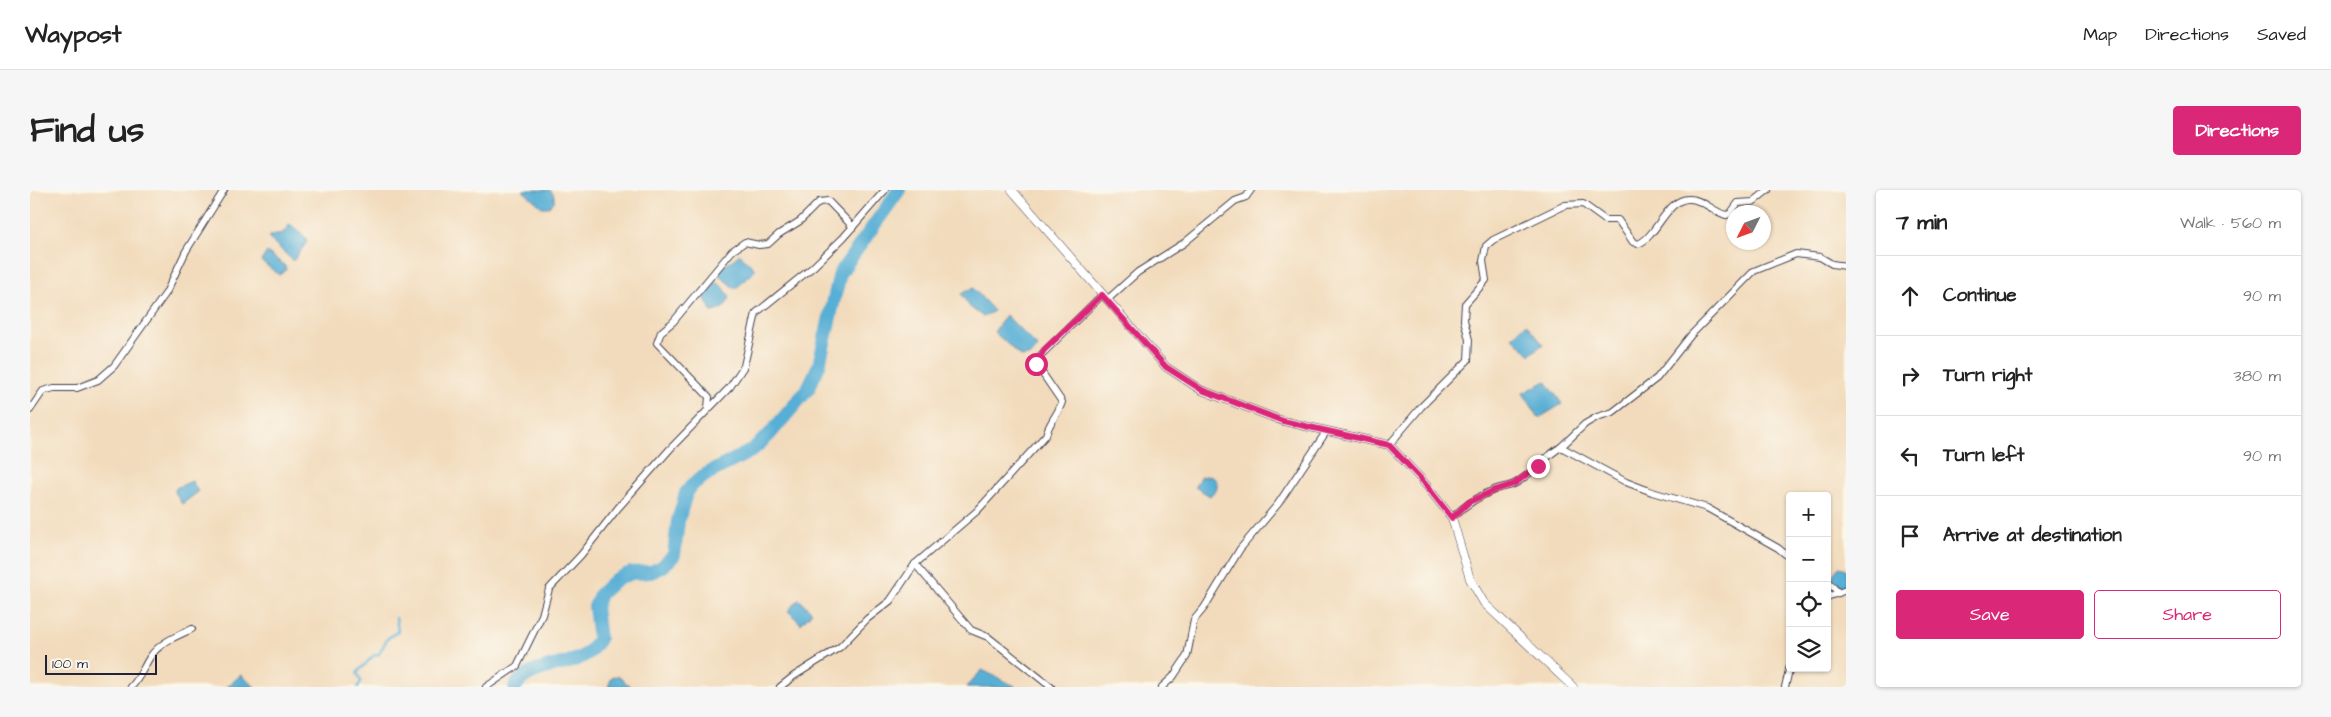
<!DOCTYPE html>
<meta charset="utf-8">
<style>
body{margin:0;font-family:"Architects Daughter",sans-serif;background:#f6f6f6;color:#222}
.controls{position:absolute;right:15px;bottom:15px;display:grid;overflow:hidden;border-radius:5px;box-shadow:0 1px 4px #0004}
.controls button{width:45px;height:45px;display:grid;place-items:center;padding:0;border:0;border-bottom:1px solid #e0e0e0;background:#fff;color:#222;font:25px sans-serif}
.compass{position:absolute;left:1696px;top:15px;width:45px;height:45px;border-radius:50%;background:#fff;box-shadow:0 1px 4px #0004;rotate:228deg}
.scale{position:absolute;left:15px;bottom:12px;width:112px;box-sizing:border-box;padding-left:5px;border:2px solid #22223b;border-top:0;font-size:14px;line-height:18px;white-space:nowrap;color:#22223b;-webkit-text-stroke:4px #fbf7ec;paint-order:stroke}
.stop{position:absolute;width:15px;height:15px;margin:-11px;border:4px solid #db2777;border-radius:50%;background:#fff}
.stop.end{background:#db2777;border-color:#fff;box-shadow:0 1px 5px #0008}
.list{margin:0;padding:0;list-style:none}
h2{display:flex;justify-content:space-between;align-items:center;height:65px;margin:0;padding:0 20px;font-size:21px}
h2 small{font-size:16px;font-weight:400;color:#767676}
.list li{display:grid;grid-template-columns:32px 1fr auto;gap:15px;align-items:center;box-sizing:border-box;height:80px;padding:0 20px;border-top:1px solid #e0e0e0}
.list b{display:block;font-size:19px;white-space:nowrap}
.list em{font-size:16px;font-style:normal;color:#767676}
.actions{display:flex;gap:10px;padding:15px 20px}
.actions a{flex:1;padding:11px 0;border:1px solid #db2777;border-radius:5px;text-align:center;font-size:18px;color:#db2777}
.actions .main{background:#db2777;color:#fff}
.icon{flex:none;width:28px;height:28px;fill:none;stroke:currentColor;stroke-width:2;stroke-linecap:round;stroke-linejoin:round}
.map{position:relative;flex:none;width:1816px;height:497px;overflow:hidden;border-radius:5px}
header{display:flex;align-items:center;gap:30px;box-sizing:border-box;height:70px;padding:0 25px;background:#fff;border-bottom:1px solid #e0e0e0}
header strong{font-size:24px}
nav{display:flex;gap:28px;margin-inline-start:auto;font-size:18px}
.intro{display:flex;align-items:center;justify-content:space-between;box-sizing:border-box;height:120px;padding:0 30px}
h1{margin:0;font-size:35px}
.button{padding:12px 22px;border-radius:5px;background:#db2777;color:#fff;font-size:18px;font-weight:700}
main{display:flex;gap:30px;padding:0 30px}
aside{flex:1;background:#fff;border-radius:5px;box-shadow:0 1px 4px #0004}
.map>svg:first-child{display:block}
</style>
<header>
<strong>Waypost</strong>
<nav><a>Map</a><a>Directions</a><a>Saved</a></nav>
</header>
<div class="intro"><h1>Find us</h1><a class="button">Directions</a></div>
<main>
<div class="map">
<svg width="1816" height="497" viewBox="0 0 1816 497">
<rect width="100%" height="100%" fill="#fbf7ec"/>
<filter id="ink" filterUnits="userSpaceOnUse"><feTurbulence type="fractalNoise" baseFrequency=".02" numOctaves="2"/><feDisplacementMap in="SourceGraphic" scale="10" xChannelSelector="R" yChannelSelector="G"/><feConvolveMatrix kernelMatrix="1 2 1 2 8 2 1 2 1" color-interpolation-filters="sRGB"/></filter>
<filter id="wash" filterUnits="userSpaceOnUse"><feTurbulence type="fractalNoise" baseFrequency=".0096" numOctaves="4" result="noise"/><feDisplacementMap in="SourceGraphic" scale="20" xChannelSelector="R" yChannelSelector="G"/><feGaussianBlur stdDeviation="1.12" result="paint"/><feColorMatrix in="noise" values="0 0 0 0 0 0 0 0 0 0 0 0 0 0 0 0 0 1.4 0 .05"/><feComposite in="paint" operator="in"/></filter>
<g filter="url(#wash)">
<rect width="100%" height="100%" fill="#f2dbbc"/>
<!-- water -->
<g fill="#58afd5" stroke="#3d6888">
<path d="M492 0H520L524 5V12L519 17H512Z"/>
<path d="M260 34 275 47 277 52 263 71 239 48 241 45 253 43Z"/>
<path d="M237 62 255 76 256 80 249 85 231 71Z"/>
<path d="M710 64 725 79 722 84 705 99 689 85 692 78Z"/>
<path d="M686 92 693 97 700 107C696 116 692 121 682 122L672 104 678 95Z"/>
<path d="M943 98 964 121 953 127 940 117 931 104Z"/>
<path d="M976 125 1008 157 1002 165 992 167 964 142Z"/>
<path d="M1496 134 1513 154 1500 165 1482 147Z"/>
<path d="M1516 191 1532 214 1509 228 1493 203Z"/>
<path d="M1175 286 1183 287 1187 292V298L1180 306 1165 297 1170 287Z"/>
<path d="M162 291 168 302 152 314 145 302 146 298Z"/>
<path d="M1809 377 1816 379V396L1812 398 1801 387Z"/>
<path d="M769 409 782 422 771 434 758 421Z"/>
<path d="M952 480 985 496V497H936Z"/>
<path d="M211 485 225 497H197Z"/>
<path d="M588 486 601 497H578L582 487Z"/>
</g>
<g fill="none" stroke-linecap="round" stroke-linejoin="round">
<!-- stream -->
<path stroke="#58afd5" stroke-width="2.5" d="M328 497 331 491 327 483 343 466 349 464 357 449 368 441 366 428"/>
<!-- river -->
<path stroke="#58afd5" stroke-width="14" d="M485 497C499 473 539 479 559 462 563 458 566 453 569 449L565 417 570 404 585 390 601 383 621 382 632 377 644 365 648 331 656 303 663 294 677 284 721 261 739 245 778 199 789 175 810 83 869 0"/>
</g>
</g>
<g filter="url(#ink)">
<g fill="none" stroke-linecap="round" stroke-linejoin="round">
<!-- minor casing -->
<g stroke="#413e4e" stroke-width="8">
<g id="minor">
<path d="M1077 110 1108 82 1154 53 1205 11 1216 7 1221 0"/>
<path d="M678 218 679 207 627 153 631 142 643 132 702 61 715 52 729 55 738 54 749 44 770 31 789 12 798 11 823 37"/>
<path d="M0 220 13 201 24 198H47L68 190 84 176 136 103 156 61 194 0"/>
<path d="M1359 255 1391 217 1438 170 1439 150 1434 130 1435 114 1456 90 1453 71 1456 56 1463 50 1535 15 1553 14 1575 30H1588L1603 52 1608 54C1627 47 1637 7 1660 9 1672 9 1684 22 1696 25L1700 24 1708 13 1723 12 1738 0"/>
<path d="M1531 257 1555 234 1567 227 1583 222 1627 188 1661 145 1724 81 1766 64 1790 67 1802 74 1816 76"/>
<path d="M1422 328C1435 315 1447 307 1464 300 1471 297 1479 297 1486 293 1503 283 1514 267 1531 257L1596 292 1622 302 1677 318 1748 358 1760 368"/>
<path d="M885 374 947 321 1016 245C1019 232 1028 225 1032 212L1006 174 1007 169 1072 105"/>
<path d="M1797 391 1809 403"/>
<path d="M1797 407 1816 400"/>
<path d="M101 497C110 488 113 478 120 467 130 452 147 446 162 439"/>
<path d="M456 497 487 476 512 425 519 399 551 365 588 318 640 259 700 197 714 176 726 123 783 77 813 48 855 0"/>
<path d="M750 497 764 486 810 457 837 429 860 411 885 374 941 440 958 447 1021 497"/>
<path d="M1132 497 1143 487 1157 466 1164 430 1174 418 1210 359 1248 314 1296 242"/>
<path d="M1755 497 1760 476"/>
</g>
</g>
<!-- tertiary casing -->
<g stroke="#413e4e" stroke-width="9">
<path id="tertiary" d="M982 0 1136 177 1171 200 1253 231 1359 255 1392 290 1422 328 1440 389 1454 413 1543 497"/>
</g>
<!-- minor -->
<use href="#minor" stroke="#fff" stroke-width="6"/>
<!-- tertiary -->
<use href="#tertiary" stroke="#fff" stroke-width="8"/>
</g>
</g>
<g fill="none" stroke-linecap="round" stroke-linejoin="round" filter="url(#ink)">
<!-- route -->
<path stroke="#db2777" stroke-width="6" d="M1006 174 1014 160 1072 105 1136 177 1172 200 1253 231 1359 255 1392 290 1422 328 1439 312 1465 300 1484 294 1508 276"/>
</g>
</svg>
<div class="controls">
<button>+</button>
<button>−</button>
<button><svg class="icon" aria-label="locate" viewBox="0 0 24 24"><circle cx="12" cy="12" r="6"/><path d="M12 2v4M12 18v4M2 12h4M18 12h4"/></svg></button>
<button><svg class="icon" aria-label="layers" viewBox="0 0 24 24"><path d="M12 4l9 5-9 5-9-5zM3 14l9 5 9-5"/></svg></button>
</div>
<svg class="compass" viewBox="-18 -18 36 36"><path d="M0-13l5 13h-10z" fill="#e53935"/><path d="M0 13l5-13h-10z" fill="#767676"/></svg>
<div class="scale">100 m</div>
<div class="stop" style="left:1006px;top:174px"></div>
<div class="stop end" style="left:1508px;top:276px"></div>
</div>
<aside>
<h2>7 min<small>Walk · 560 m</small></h2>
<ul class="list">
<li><svg class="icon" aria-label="ahead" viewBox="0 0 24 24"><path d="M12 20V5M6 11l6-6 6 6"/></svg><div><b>Continue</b></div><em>90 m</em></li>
<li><svg class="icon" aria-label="right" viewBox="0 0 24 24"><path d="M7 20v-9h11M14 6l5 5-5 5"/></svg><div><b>Turn right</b></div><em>380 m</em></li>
<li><svg class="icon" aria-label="left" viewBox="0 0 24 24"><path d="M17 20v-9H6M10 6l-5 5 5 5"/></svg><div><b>Turn left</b></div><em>90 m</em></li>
<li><svg class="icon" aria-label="arrive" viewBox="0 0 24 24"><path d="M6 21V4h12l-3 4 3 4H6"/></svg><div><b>Arrive at destination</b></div></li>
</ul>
<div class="actions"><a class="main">Save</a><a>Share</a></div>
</aside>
</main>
